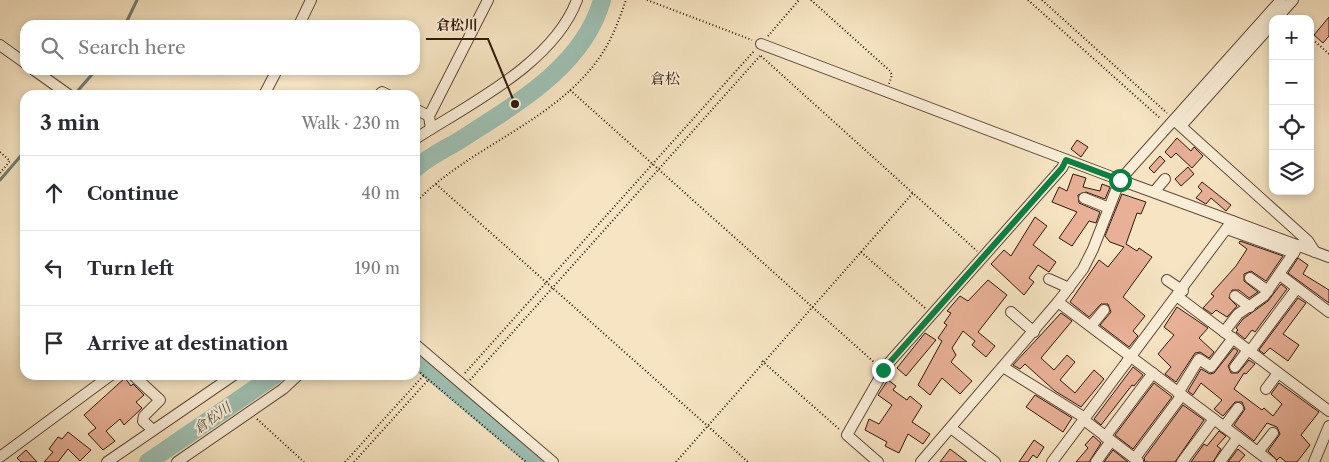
<!DOCTYPE html>
<meta charset="utf-8">
<style>
body{margin:0;font-family:"Libre Caslon Text","Noto Serif JP",serif;background:#f2f2f3;color:#2b2b33}
.controls{position:absolute;right:15px;top:15px;display:grid;overflow:hidden;border-radius:10px;box-shadow:0 2px 8px #0003}
.controls button{width:45px;height:45px;display:grid;place-items:center;padding:0;border:0;border-bottom:1px solid #e1e1e2;background:#fff;color:#2b2b33;font:25px sans-serif}
.stop{position:absolute;width:15px;height:15px;margin:-11px;border:4px solid #0b8043;border-radius:50%;background:#fff}
.stop.end{background:#0b8043;border-color:#fff;box-shadow:0 1px 5px #0008}
.list{margin:0;padding:0;list-style:none}
h2{display:flex;justify-content:space-between;align-items:center;height:65px;margin:0;padding:0 20px;font-size:21px}
h2 small{font-size:16px;font-weight:400;color:#7c7c81}
.list li{display:grid;grid-template-columns:32px 1fr auto;gap:15px;align-items:center;box-sizing:border-box;height:75px;padding:0 20px;border-top:1px solid #e1e1e2}
.list b{display:block;font-size:19px;white-space:nowrap}
.list em{font-size:16px;font-style:normal;color:#7c7c81}
.icon{flex:none;width:28px;height:28px;fill:none;stroke:currentColor;stroke-width:2;stroke-linecap:round;stroke-linejoin:round}
.map{position:relative;flex:none;width:1329px;height:462px;overflow:hidden}
.search{position:absolute;background:#fff;box-shadow:0 2px 8px #0003;left:20px;top:20px;width:400px;height:55px;display:flex;align-items:center;gap:12px;box-sizing:border-box;padding:0 18px;border-radius:15px;color:#7c7c81;font-size:19px}
.panel{position:absolute;background:#fff;box-shadow:0 2px 8px #0003;left:20px;top:90px;width:400px;height:290px;border-radius:15px}
.map>svg:first-child{display:block}
</style>
<div class="map">
<svg width="1329" height="462" viewBox="0 0 1329 462">
<rect width="100%" height="100%" fill="#f6e4c2"/>
<filter id="stains"><feTurbulence type="fractalNoise" baseFrequency=".004" numOctaves="4"/><feColorMatrix values="0 0 0 0 .2 0 0 0 0 .09 0 0 0 0 .02 0 0 0 .5 -.17"/></filter>
<radialGradient id="worn" r=".72"><stop offset=".6" stop-color="#630" stop-opacity="0"/><stop offset="1" stop-color="#630" stop-opacity=".3"/></radialGradient>
<g fill="none" stroke-linecap="round" stroke-linejoin="round">
<!-- stream -->
<g stroke="#727c6f" stroke-width="3">
<path d="M125 25 137 0"/>
<path d="M74 95 96 70"/>
<path d="M0 180 25 151"/>
</g>
<!-- river -->
<g stroke="#9dbfb2" stroke-width="18">
<path d="M415 169C427 158 443 150 457 142 512 106 583 68 602 0"/>
<path d="M415 358 539 462"/>
<path d="M148 462 275 375"/>
</g>
</g>
<!-- building -->
<g fill="#e8b096" stroke="#31170a">
<path d="M1329 17V36L1323 43 1314 35Z"/>
<path d="M1177 138 1191 151 1194 147 1203 156 1192 168 1176 153 1171 158 1165 152Z"/>
<path d="M1077 140 1088 147 1081 157 1071 149Z"/>
<path d="M1160 156 1165 161 1154 173 1149 168Z"/>
<path d="M1188 167 1194 174 1181 186 1175 179Z"/>
<path d="M1073 174 1086 178 1083 187 1100 191 1102 184 1110 187 1105 199 1086 192 1078 195 1079 203 1100 212 1096 223 1089 221 1072 246 1059 238 1077 212 1052 202 1059 187 1067 191Z"/>
<path d="M1202 182 1231 205 1226 211 1211 198 1206 204 1196 198 1202 191 1198 187Z"/>
<path d="M1122 194 1146 202 1141 214 1137 213 1126 244 1137 251 1139 248 1152 257 1123 297 1145 316 1133 331 1138 336 1129 347 1100 325 1111 312 1108 304H1101L1089 317 1070 302 1099 260 1108 267 1124 247 1110 242 1105 236Z"/>
<path d="M1035 217 1047 226 1033 245 1056 262 1049 272 1038 265 1029 278 1034 282 1024 295 991 264 1004 250 1011 256Z"/>
<path d="M1240 241 1283 256 1266 281 1251 271 1244 274V281L1258 292 1249 298 1239 290H1232L1229 298 1237 306 1227 317 1216 310 1212 314 1203 308 1214 296 1211 294 1236 266 1247 249 1239 243Z"/>
<path d="M1298 258 1308 265 1303 274 1329 290V303L1288 273Z"/>
<path d="M988 280 1007 295 978 332 995 346 986 357 972 345 975 341 963 331 952 348 956 355 951 362 972 381 960 394 942 378 930 395 918 385 942 341 938 338 947 325 944 323 951 313 947 311 960 296 968 301Z"/>
<path d="M1281 284 1287 289 1255 332 1252 330 1245 339 1236 332 1238 330 1236 328 1243 319 1268 301Z"/>
<path d="M1298 298 1306 303 1283 334 1299 345 1288 361 1270 348 1264 354 1259 350Z"/>
<path d="M1177 307 1208 328 1199 338 1214 352 1209 358 1200 352 1195 353 1176 382 1165 374 1171 367 1158 354 1174 335 1164 327Z"/>
<path d="M1061 313 1072 321 1041 358 1054 370 1067 355 1075 362 1060 380 1075 393 1094 370 1104 379 1081 407 1055 391 1025 364 1020 369 1013 365Z"/>
<path d="M925 333 936 340 906 376 897 368Z"/>
<path d="M1234 348 1238 351 1228 366 1231 373H1238L1249 360 1255 364 1246 374 1244 373 1234 389 1262 410 1264 408 1273 416 1282 404 1271 394 1279 383 1319 412 1301 435 1310 445 1297 462H1286L1280 457 1277 460 1268 451 1280 434 1277 427 1267 423 1254 441 1234 425 1245 409 1242 402H1235L1223 416 1214 409 1222 400 1201 383 1193 395 1188 391 1201 369 1210 374 1214 373Z"/>
<path d="M1133 367 1143 375 1134 386 1132 385 1101 425 1094 419Z"/>
<path d="M125 378 131 386 133 384 144 395 136 402 142 408 124 425 120 419 106 431 115 441 103 450 88 434 96 428 84 415Z"/>
<path d="M888 380 896 386 893 390 907 400 910 396 922 406 912 422 930 434 923 444 908 434 899 453 885 446 887 442 865 430 869 419 879 424 892 405 878 395Z"/>
<path d="M1154 383 1172 397 1133 449 1115 435Z"/>
<path d="M1035 395 1072 418 1063 432 1026 407Z"/>
<path d="M1183 405 1204 420 1175 462H1145L1144 458Z"/>
<path d="M1219 431 1226 436 1217 446 1221 449 1213 462H1191L1204 444 1207 446Z"/>
<path d="M68 432 91 450 80 461 68 449 58 462H44L53 452 49 449 58 437 62 439Z"/>
<path d="M1093 436 1101 443 1089 462H1076L1088 448 1085 445Z"/>
<path d="M1034 440 1044 447 1037 458 1033 455 1028 462H1019Z"/>
<path d="M950 449 967 462H940Z"/>
<path d="M1238 449 1245 455 1239 462H1228Z"/>
<path d="M26 450 37 462H21L17 458Z"/>
<path d="M1113 450 1128 462H1104Z"/>
</g>
<g fill="none" stroke-linecap="round" stroke-linejoin="round">
<!-- street casing -->
<g stroke="#624a38" stroke-width="12">
<g id="street">
<path d="M1276 19 1293 0"/>
<path d="M299 25 311 0"/>
<path d="M761 44 1120 180 1093 249 1083 269 1058 302 921 462"/>
<path d="M0 45 25 63"/>
<path d="M34 70 69 95"/>
<path d="M264 95 277 70"/>
<path d="M379 95 382 92 388 95"/>
<path d="M415 109 429 116"/>
<path d="M1174 120 1308 241 1315 252"/>
<path d="M1181 126 1273 23"/>
<path d="M431 129 429 116 488 0"/>
<path d="M415 139C469 104 553 64 577 0"/>
<path d="M1154 192 1165 179"/>
<path d="M1084 198 1109 208"/>
<path d="M1232 221 1120 180 1281 0"/>
<path d="M1227 229 1294 253"/>
<path d="M1280 275 1329 312"/>
<path d="M1250 278 1268 291"/>
<path d="M1049 279 1069 288"/>
<path d="M1167 280 1183 291"/>
<path d="M1235 296 1250 307"/>
<path d="M1178 297 1329 411"/>
<path d="M1058 302 1271 462"/>
<path d="M1011 312 1034 332"/>
<path d="M1091 326 1104 310"/>
<path d="M1224 332 1238 314 1264 296 1299 245"/>
<path d="M415 344 553 462"/>
<path d="M1250 351 1297 288"/>
<path d="M1003 367 1085 418"/>
<path d="M1235 367 1248 350"/>
<path d="M133 375 160 400 144 416 143 421 153 430"/>
<path d="M1266 389 1278 373"/>
<path d="M1178 393 1199 359 1211 367 1233 338"/>
<path d="M1084 420 1138 461"/>
<path d="M1224 427 1238 408"/>
<path d="M951 428 995 462"/>
<path d="M1105 437 1153 373"/>
<path d="M1258 452 1273 433"/>
<path d="M0 457 111 375"/>
<path d="M1135 458 1182 395"/>
<path d="M107 462 234 375"/>
<path d="M177 462 283 389 298 375"/>
<path d="M878 462 847 435 887 365 1062 168 1066 160"/>
<path d="M1052 462 1232 221 1329 257"/>
<path d="M1096 462 1111 441"/>
<path d="M1182 462 1214 419"/>
<path d="M1220 462 1238 437"/>
<path d="M1314 462 1329 426"/>
</g>
</g>
<!-- path -->
<g stroke="#31170a" stroke-width="2" stroke-dasharray="1 2.5" stroke-linecap="butt">
<path d="M647 0 752 40"/>
<path d="M811 0 890 71 892 75 889 84"/>
<path d="M1028 0 1161 119"/>
<path d="M1042 0 1167 113"/>
<path d="M768 36 799 0"/>
<path d="M1310 37 1329 54"/>
<path d="M761 56 977 251"/>
<path d="M570 90 876 364"/>
<path d="M0 152 10 161 0 173"/>
<path d="M436 184 748 462"/>
<path d="M415 203C471 144 561 121 605 49 614 34 620 17 626 0"/>
<path d="M861 252 925 308"/>
<path d="M762 361 839 429"/>
<path d="M415 368 526 462"/>
<path d="M465 373 754 51"/>
<path d="M470 380 760 56"/>
<path d="M257 419 304 462"/>
<path d="M345 462 424 375"/>
<path d="M354 462 429 379"/>
<path d="M676 462 913 193"/>
</g>
<!-- street -->
<use href="#street" stroke="#f9edd7" stroke-width="10"/>
</g>
<g fill="none" stroke-linecap="round" stroke-linejoin="round">
<!-- route -->
<path stroke="#0b8043" stroke-width="6" d="M883 370 1062 168 1066 160 1120 180"/>
</g>
<g text-anchor="middle" stroke-width="4" stroke-linejoin="round" paint-order="stroke">
<!-- water labels -->
<g font-size="14" font-style="italic" fill="#575245" stroke="#f9edd7">
<text transform="translate(212 418) rotate(-35)" y="5">倉松川</text>
</g>
<!-- quarter labels -->
<g font-size="15" fill="#31170a" stroke="#f9edd7">
<text x="665" y="84">倉松</text>
</g>
</g>
<!-- callouts -->
<path fill="none" stroke="#31170a" stroke-width="2" d="M515 104L488 39H426"/>
<circle fill="#31170a" stroke="#f9edd7" stroke-width="2" cx="515" cy="104" r="5"/>
<g font-size="14" text-anchor="middle" font-weight="bold" fill="#31170a" stroke="#f9edd7" stroke-width="4" stroke-linejoin="round" paint-order="stroke">
<text x="457" y="30">倉松川</text>
</g>
<rect width="100%" height="100%" filter="url(#stains)"/>
<rect width="100%" height="100%" fill="url(#worn)"/>
</svg>
<div class="controls">
<button>+</button>
<button>−</button>
<button><svg class="icon" aria-label="locate" viewBox="0 0 24 24"><circle cx="12" cy="12" r="6"/><path d="M12 2v4M12 18v4M2 12h4M18 12h4"/></svg></button>
<button><svg class="icon" aria-label="layers" viewBox="0 0 24 24"><path d="M12 4l9 5-9 5-9-5zM3 14l9 5 9-5"/></svg></button>
</div>
<div class="stop" style="left:1120px;top:180px"></div>
<div class="stop end" style="left:883px;top:370px"></div>
<div class="search"><svg class="icon" aria-label="search" viewBox="0 0 24 24"><circle cx="10" cy="10" r="6"/><path d="M15 15l6 6"/></svg>Search here</div>
<section class="panel">
<h2>3 min<small>Walk · 230 m</small></h2>
<ul class="list">
<li><svg class="icon" aria-label="ahead" viewBox="0 0 24 24"><path d="M12 20V5M6 11l6-6 6 6"/></svg><div><b>Continue</b></div><em>40 m</em></li>
<li><svg class="icon" aria-label="left" viewBox="0 0 24 24"><path d="M17 20v-9H6M10 6l-5 5 5 5"/></svg><div><b>Turn left</b></div><em>190 m</em></li>
<li><svg class="icon" aria-label="arrive" viewBox="0 0 24 24"><path d="M6 21V4h12l-3 4 3 4H6"/></svg><div><b>Arrive at destination</b></div></li>
</ul>
</section>
</div>
